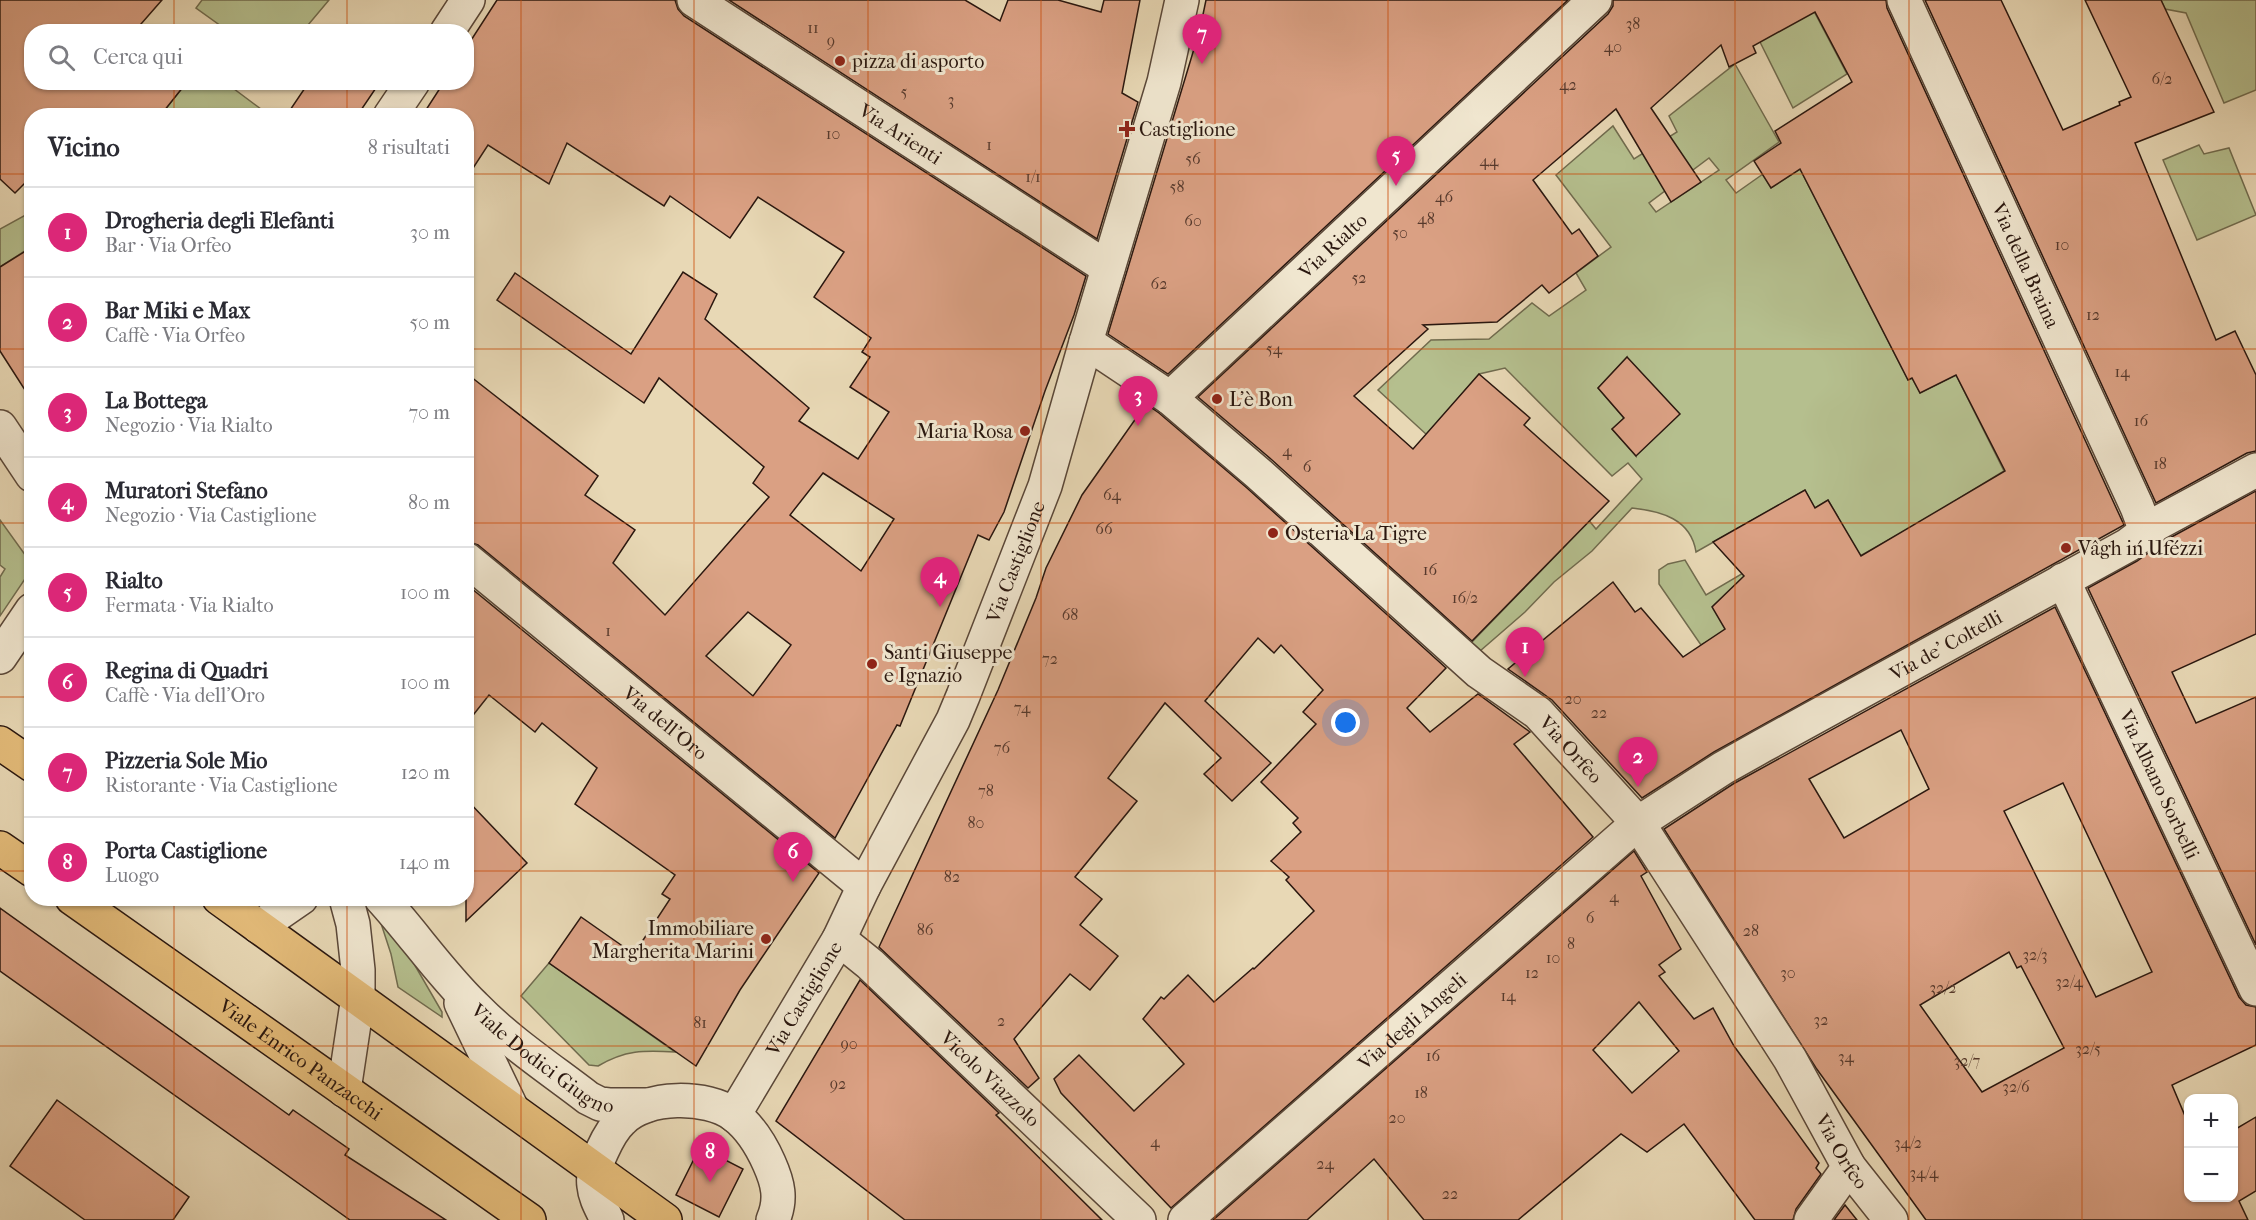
<!DOCTYPE html>
<html lang="it">
<meta charset="utf-8">
<style>
body{margin:0;font-family:"IM FELL French Canon",serif;background:#f2f2f3;color:#2b2b33}
.controls{position:absolute;right:18px;bottom:18px;display:grid;overflow:hidden;border-radius:12px;box-shadow:0 2px 4px #0004}
.controls button{width:54px;height:54px;display:grid;place-items:center;padding:0;border:0;border-bottom:2px solid #e1e1e2;background:#fff;color:#2b2b33;font:30px sans-serif}
.you{position:absolute;left:1346px;top:723px;width:21px;height:21px;margin:-15px;border:4px solid #fff;border-radius:50%;background:#1a73e8;box-shadow:0 0 0 9px #1a73e833}
.badge{display:grid;place-items:center;width:39px;height:39px;border-radius:50%;background:#db2777;color:#fff;font-size:20px;font-weight:700}
.pin{position:absolute;translate:-50% -50px;filter:drop-shadow(0 2px 3px #0008)}
.pin::after{content:'';position:absolute;top:32px;width:21px;height:18px;background:inherit;clip-path:polygon(0 0,100% 0,50% 100%)}
.list{margin:0;padding:0;list-style:none}
h2{display:flex;justify-content:space-between;align-items:center;height:78px;margin:0;padding:0 24px;font-size:26px}
h2 small{font-size:20px;font-weight:400;color:#7c7c81}
.list li{display:grid;grid-template-columns:39px 1fr auto;gap:18px;align-items:center;box-sizing:border-box;height:90px;padding:0 24px;border-top:2px solid #e1e1e2}
.list b{display:block;font-size:22px;white-space:nowrap}
.list p{margin:0;font-size:20px;white-space:nowrap;color:#7c7c81}
.list em{font-size:20px;font-style:normal;color:#7c7c81}
.icon{flex:none;width:33px;height:33px;fill:none;stroke:currentColor;stroke-width:2;stroke-linecap:round;stroke-linejoin:round}
.map{position:relative;flex:none;width:2256px;height:1220px;overflow:hidden}
.search{position:absolute;background:#fff;box-shadow:0 2px 4px #0004;left:24px;top:24px;width:450px;height:66px;display:flex;align-items:center;gap:15px;box-sizing:border-box;padding:0 21px;border-radius:24px;color:#7c7c81;font-size:22px}
.panel{position:absolute;background:#fff;box-shadow:0 2px 4px #0004;left:24px;top:108px;width:450px;height:798px;border-radius:24px}
.map>svg:first-child{display:block}
</style>
<div class="map">
<svg width="2256" height="1220" viewBox="0 0 2256 1220">
<rect width="100%" height="100%" fill="#e8d8b5"/>
<filter id="stains"><feTurbulence type="fractalNoise" baseFrequency=".00333" numOctaves="4"/><feColorMatrix values="0 0 0 0 .2 0 0 0 0 .09 0 0 0 0 .02 0 0 0 .5 -.17"/></filter>
<radialGradient id="worn" r=".72"><stop offset=".6" stop-color="#630" stop-opacity="0"/><stop offset="1" stop-color="#630" stop-opacity=".3"/></radialGradient>
<!-- green -->
<g fill="#b5bf8e" stroke="#706b4e" stroke-width="1.5" fill-rule="evenodd">
<path d="M202 0H329L303 31H228L196 8Z"/>
<path d="M1808 0 1847 74 1793 108 1760 42Z"/>
<path d="M2161 0H2256V90L2224 103 2186 13 2165 9Z"/>
<path d="M1735 64 1779 142 1726 180 1736 193 1763 174 1771 188 1800 169 1908 380 1912 378 1920 393 1956 375 2004 471 1919 523 1701 645 1659 584V570L1668 564 1685 560 1706 595 1838 517 1828 500 1815 508 1805 490 1696 552C1691 519 1661 511 1632 508L1592 551 1554 582 1525 612 1480 651 1471 643 1562 549 1578 507 1596 529 1642 479 1628 463 1612 476 1505 368 1479 374 1427 435 1378 390 1431 340 1489 339 1532 303 1549 316 1586 290 1576 273 1611 247 1556 175 1613 126 1634 159 1677 132 1669 116ZM1709 158 1719 170 1656 212 1649 203ZM1627 357 1636 456 1612 429 1624 418 1598 388Z"/>
<path d="M187 82 226 83 269 115 160 116Z"/>
<path d="M2199 145 2204 154 2229 148 2256 215 2197 240 2163 160Z"/>
<path d="M31 212V247L0 267V229Z"/>
<path d="M0 520 31 563V570L0 616V577L5 569 0 565Z"/>
<path d="M375 905 406 950 442 1012V1017L398 987 391 954Z"/>
<path d="M549 963 675 1052C644 1050 625 1050 598 1066L589 1065 521 996Z"/>
</g>
<!-- building -->
<g fill="#daa083" stroke="#2a170f" stroke-width="1.5" fill-rule="evenodd">
<path d="M0 0H162L134 32H32V82H187L160 116H32V176L15 193 0 179Z"/>
<path d="M497 0H675L678 9 684 16 1086 276 1074 315 1045 391 1004 512 989 540 978 535 900 726 897 725 835 838 478 545 466 541V373L598 476 585 495 635 530 613 563 665 615 769 497 753 483 764 467 659 378 644 403 497 300 515 273 631 354 683 272 717 294 705 319 809 408 799 421 858 459 889 412 850 387 870 357 862 352 871 338 814 297 844 252 758 197 730 238 670 196 664 206 567 143 549 184 488 145 466 179V116H422L444 82H466V48ZM823 473 894 519 861 571 790 515ZM748 612 791 645 753 696 706 656Z"/>
<path d="M729 0H965L1000 21 1008 0H1058L1101 12 1104 0H1140L1122 93 1138 102 1097 239Z"/>
<path d="M1206 0H1568L1168 374 1108 334 1200 29Z"/>
<path d="M1613 0H1886L1887 8 2124 525 1714 752 1642 798 1552 700 1508 669 1613 582 1635 612 1641 608 1683 657 1725 629 1712 607 1744 576 1713 542 1805 490 1815 508 1828 500 1861 556 2005 471 1956 375 1920 393 1912 378 1908 380 1800 169 1771 188 1754 161 1781 143 1775 131 1852 82 1815 12 1753 46 1756 53 1729 67 1721 45 1651 108 1701 182 1671 202 1616 109 1533 180 1572 234 1579 229 1598 256 1549 293 1542 285 1497 322 1423 325 1428 329 1354 396 1413 449 1479 374 1530 418 1524 425 1609 501 1472 641 1272 460 1198 397 1608 14 1613 6Z"/>
<path d="M1925 0H2001L2063 130 2120 105 2119 102 2131 97 2085 0H2161L2214 112 2135 143 2216 340 2235 331 2256 375V451L2247 453 2156 503Z"/>
<path d="M309 82H380L357 116H286Z"/>
<path d="M32 247V401L0 351V267Z"/>
<path d="M1627 357 1680 414 1636 456 1612 429 1624 418 1598 388Z"/>
<path d="M1146 404 1159 413 1247 488 1446 668 1407 708 1430 732 1478 694 1530 732 1514 744 1593 837 1171 1208 1061 1093 1054 1079 1079 1055 1134 1111 1184 1064 1143 1019 1161 997 1164 999 1188 975 1214 1002 1253 968 1254 969 1314 911 1286 880 1289 877 1271 861 1301 832 1293 823 1298 818 1261 782 1316 724 1303 712 1323 690 1281 645 1274 653 1258 638 1205 701 1271 763 1232 801 1204 774 1221 758 1165 703 1108 778 1137 801 1075 877 1102 899 1080 925 1118 956 1090 990 1070 974 1014 1039 1039 1078 1028 1088 879 947 998 690 1036 598 1046 568 1082 495Z"/>
<path d="M2256 491V634L2172 672 2196 723 2256 697V945L2088 588 2137 561 2166 540Z"/>
<path d="M466 584 819 873 740 990 696 1066 549 963 581 917 634 954 670 899 662 894 675 875 575 804 597 768 542 723 535 732 489 695 466 724Z"/>
<path d="M2055 607 2239 997 2246 1005 2256 1007V1045L2172 1085 2188 1123V1197H2234V1130L2256 1117V1191L2239 1201 2248 1220H1926L1816 1068 1664 829 1733 784ZM1901 730 1929 789 1844 838 1809 779ZM2063 783 2152 972 2096 997 2004 811ZM2009 952 2017 968 2021 966 2064 1048 1982 1092 1920 1005Z"/>
<path d="M466 799 527 863 466 921Z"/>
<path d="M1634 851 1647 872 1641 876 1681 949 1659 965 1665 972 1659 976 1694 1019 1713 1008 1734 1046 1819 1163 1816 1168 1821 1174 1796 1209 1793 1220H1755L1684 1124 1647 1152 1621 1134 1518 1220H1424L1374 1159 1307 1220H1213ZM1639 1002 1679 1051 1632 1093 1593 1050Z"/>
<path d="M0 908 289 1115 293 1110 349 1149 345 1155 446 1220H350L0 971Z"/>
<path d="M860 980 999 1113 996 1115 1102 1220H905L776 1121Z"/>
<path d="M57 1100 189 1197 173 1220H85L10 1166Z"/>
<path d="M700 1147 743 1169 719 1217 676 1195Z"/>
<path d="M1845 1205 1857 1220H1834Z"/>
</g>
<g fill="none" stroke-linecap="round" stroke-linejoin="round">
<!-- minor casing -->
<g stroke="#5a4738" stroke-width="36">
<g id="minor">
<path id="s1" d="M694 0 1108 268"/>
<path id="s2" d="M1904 0 2137 507 2146 531"/>
<path d="M447 32 468 0"/>
<path d="M390 116 413 82"/>
<path id="s3" d="M1086 342 1170 398 1595 0"/>
<path id="s4" d="M1170 398 1259 474 1479 672 1538 713 1638 823 1790 1059 1849 1167 1891 1220"/>
<path d="M0 427 32 475"/>
<path id="s5" d="M466 559 864 886"/>
<path id="s6" d="M2063 580 2256 989"/>
<path d="M0 657 32 610"/>
<path id="s7" d="M381 898C413 933 440 973 474 1006 508 1041 549 1068 588 1098L600 1104 609 1105H647"/>
<path d="M259 927 301 898"/>
<path id="s8" d="M839 939 870 964 1139 1220"/>
<path d="M461 1003 512 1109"/>
<path d="M344 1090 358 997V970L353 924 346 898"/>
<path id="s9" d="M734 1115 839 939 864 886 953 720 963 696 1045 486 1086 342 1164 82 1182 0"/>
<path d="M607 1220C602 1209 595 1198 594 1186 592 1173 597 1162 602 1151 607 1140 613 1128 622 1120 646 1095 707 1095 734 1115 750 1127 761 1145 769 1163 778 1183 782 1199 773 1220"/>
<path id="s10" d="M1185 1220 1638 823 1723 768 1762 746 2128 545 2156 524 2256 470"/>
<path d="M1811 1220 1849 1167"/>
</g>
</g>
<!-- major casing -->
<g stroke="#2a170f" stroke-width="36">
<g id="major">
<path d="M0 743 32 765"/>
<path d="M0 848 32 870"/>
<path id="s11" d="M72 898 529 1220"/>
<path d="M219 898 665 1220"/>
</g>
</g>
<!-- minor -->
<use href="#minor" stroke="#f0e6cf" stroke-width="33"/>
<!-- major -->
<use href="#major" stroke="#e4bc7a" stroke-width="33"/>
</g>
<!-- grid -->
<path fill="none" stroke="#cc4f0c" stroke-width="1.5" stroke-opacity="0.55" d="M174 0V32M347 0V32M521 0V1220M694 0V1220M868 0V1220M1041 0V1220M1215 0V1220M1388 0V1220M1562 0V1220M1735 0V1220M1909 0V1220M2082 0V1220M174 82V116M347 82V116M0 174H32M466 174H2256M0 349H32M466 349H2256M0 523H32M466 523H2256M0 697H32M466 697H2256M0 871H32M466 871H2256M174 898V1220M347 898V1220M0 1046H2256"/>
<!-- markers -->
<g fill="#8f2418" stroke="#f0e6cf" stroke-width="2">
<circle cx="840" cy="61" r="6"/>
<path d="M1124 120h6v6h6v6h-6v6h-6v-6h-6v-6h6z"/>
<circle cx="1217" cy="399" r="6"/>
<circle cx="1025" cy="431" r="6"/>
<circle cx="1273" cy="533" r="6"/>
<circle cx="2066" cy="548" r="6"/>
<circle cx="872" cy="664" r="6"/>
<circle cx="766" cy="939" r="6"/>
</g>
<g text-anchor="middle" stroke-width="6" stroke-linejoin="round" paint-order="stroke">
<!-- number labels -->
<g font-size="16" fill="#56392c">
<text x="1633" y="29">38</text>
<text x="813" y="33">11</text>
<text x="831" y="46">9</text>
<text x="1613" y="52">40</text>
<text x="2162" y="84">6/2</text>
<text x="1568" y="90">42</text>
<text x="904" y="97">5</text>
<text x="951" y="105">3</text>
<text x="833" y="139">10</text>
<text x="989" y="150">1</text>
<text x="1193" y="164">56</text>
<text x="1489" y="166">44</text>
<text x="1033" y="182">1/1</text>
<text x="1177" y="192">58</text>
<text x="1444" y="202">46</text>
<text x="1426" y="224">48</text>
<text x="1193" y="226">60</text>
<text x="1400" y="238">50</text>
<text x="2062" y="250">10</text>
<text x="1359" y="283">52</text>
<text x="1159" y="289">62</text>
<text x="2093" y="320">12</text>
<text x="1274" y="354">54</text>
<text x="2122" y="377">14</text>
<text x="2141" y="426">16</text>
<text x="1287" y="456">4</text>
<text x="2160" y="469">18</text>
<text x="1307" y="472">6</text>
<text x="1112" y="500">64</text>
<text x="1104" y="534">66</text>
<text x="1430" y="575">16</text>
<text x="1465" y="603">16/2</text>
<text x="1070" y="620">68</text>
<text x="608" y="636">1</text>
<text x="1050" y="664">72</text>
<text x="1573" y="704">20</text>
<text x="1022" y="713">74</text>
<text x="1599" y="718">22</text>
<text x="1002" y="753">76</text>
<text x="986" y="796">78</text>
<text x="976" y="828">80</text>
<text x="952" y="882">82</text>
<text x="1614" y="902">4</text>
<text x="1590" y="923">6</text>
<text x="925" y="935">86</text>
<text x="1751" y="936">28</text>
<text x="1571" y="949">8</text>
<text x="2035" y="960">32/3</text>
<text x="1553" y="963">10</text>
<text x="1532" y="978">12</text>
<text x="1788" y="978">30</text>
<text x="2069" y="987">32/4</text>
<text x="1943" y="993">32/2</text>
<text x="1508" y="1001">14</text>
<text x="1821" y="1025">32</text>
<text x="1001" y="1026">2</text>
<text x="700" y="1028">81</text>
<text x="849" y="1049">90</text>
<text x="2088" y="1054">32/5</text>
<text x="1433" y="1061">16</text>
<text x="1846" y="1062">34</text>
<text x="1967" y="1066">32/7</text>
<text x="838" y="1089">92</text>
<text x="2016" y="1092">32/6</text>
<text x="1421" y="1098">18</text>
<text x="1397" y="1123">20</text>
<text x="1155" y="1147">4</text>
<text x="1908" y="1148">34/2</text>
<text x="1325" y="1169">24</text>
<text x="1924" y="1178">34/4</text>
<text x="1450" y="1199">22</text>
</g>
<!-- poi labels -->
<g font-size="20" fill="#2a170f" stroke="#f0e6cf" text-anchor="start">
<text x="852" y="68">pizza di asporto</text>
<text x="1139" y="136">Castiglione</text>
<text x="1229" y="406">L'è Bon</text>
<text x="1013" y="438" text-anchor="end">Maria Rosa</text>
<text x="1285" y="540">Osteria La Tigre</text>
<text x="2078" y="555">Vâgh iń Ufézzi</text>
<text x="884" y="659">Santi Giuseppe<tspan x="884" dy="23">e Ignazio</tspan></text>
<text x="754" y="935" text-anchor="end">Immobiliare<tspan x="754" dy="23">Margherita Marini</tspan></text>
</g>
<!-- street labels -->
<g font-size="20" fill="#2a170f" stroke="#f0e6cf">
<text dy="7" stroke="none"><textPath href="#s1" startOffset="246">Via Arienti</textPath></text>
<text dy="7" stroke="none"><textPath href="#s3" startOffset="324">Via Rialto</textPath></text>
<text dy="7" stroke="none"><textPath href="#s2" startOffset="292">Via della Braina</textPath></text>
<text dy="7" stroke="none"><textPath href="#s9" startOffset="622">Via Castiglione</textPath></text>
<text dy="7" stroke="none"><textPath href="#s10" startOffset="958">Via de' Coltelli</textPath></text>
<text dy="7" stroke="none"><textPath href="#s5" startOffset="258">Via dell'Oro</textPath></text>
<text dy="7" stroke="none"><textPath href="#s4" startOffset="534">Via Orfeo</textPath></text>
<text dy="7" stroke="none"><textPath href="#s6" startOffset="226">Via Albano Sorbelli</textPath></text>
<text dy="7" stroke="none"><textPath href="#s9" startOffset="136">Via Castiglione</textPath></text>
<text dy="7" stroke="none"><textPath href="#s10" startOffset="302">Via degli Angeli</textPath></text>
<text dy="7" stroke="none"><textPath href="#s7" startOffset="230">Viale Dodici Giugno</textPath></text>
<text dy="7" stroke="none"><textPath href="#s11" startOffset="280">Viale Enrico Panzacchi</textPath></text>
<text dy="7" stroke="none"><textPath href="#s8" startOffset="206">Vicolo Viazzolo</textPath></text>
<text dy="7" stroke="none"><textPath href="#s4" startOffset="1020">Via Orfeo</textPath></text>
</g>
</g>
<rect width="100%" height="100%" filter="url(#stains)"/>
<rect width="100%" height="100%" fill="url(#worn)"/>
</svg>
<div class="controls">
<button>+</button>
<button>−</button>
</div>
<div class="you"></div>
<div class="pin badge" style="left:1525px;top:677px">1</div>
<div class="pin badge" style="left:1638px;top:787px">2</div>
<div class="pin badge" style="left:1138px;top:426px">3</div>
<div class="pin badge" style="left:940px;top:607px">4</div>
<div class="pin badge" style="left:1396px;top:186px">5</div>
<div class="pin badge" style="left:793px;top:882px">6</div>
<div class="pin badge" style="left:1202px;top:64px">7</div>
<div class="pin badge" style="left:710px;top:1182px">8</div>
<div class="search"><svg class="icon" aria-label="search" viewBox="0 0 24 24"><circle cx="10" cy="10" r="6"/><path d="M15 15l6 6"/></svg>Cerca qui</div>
<section class="panel">
<h2>Vicino<small>8 risultati</small></h2>
<ul class="list">
<li><span class="badge">1</span><div><b>Drogheria degli Elefanti</b><p>Bar · Via Orfeo</p></div><em>30 m</em></li>
<li><span class="badge">2</span><div><b>Bar Miki e Max</b><p>Caffè · Via Orfeo</p></div><em>50 m</em></li>
<li><span class="badge">3</span><div><b>La Bottega</b><p>Negozio · Via Rialto</p></div><em>70 m</em></li>
<li><span class="badge">4</span><div><b>Muratori Stefano</b><p>Negozio · Via Castiglione</p></div><em>80 m</em></li>
<li><span class="badge">5</span><div><b>Rialto</b><p>Fermata · Via Rialto</p></div><em>100 m</em></li>
<li><span class="badge">6</span><div><b>Regina di Quadri</b><p>Caffè · Via dell'Oro</p></div><em>100 m</em></li>
<li><span class="badge">7</span><div><b>Pizzeria Sole Mio</b><p>Ristorante · Via Castiglione</p></div><em>120 m</em></li>
<li><span class="badge">8</span><div><b>Porta Castiglione</b><p>Luogo</p></div><em>140 m</em></li>
</ul>
</section>
</div>
